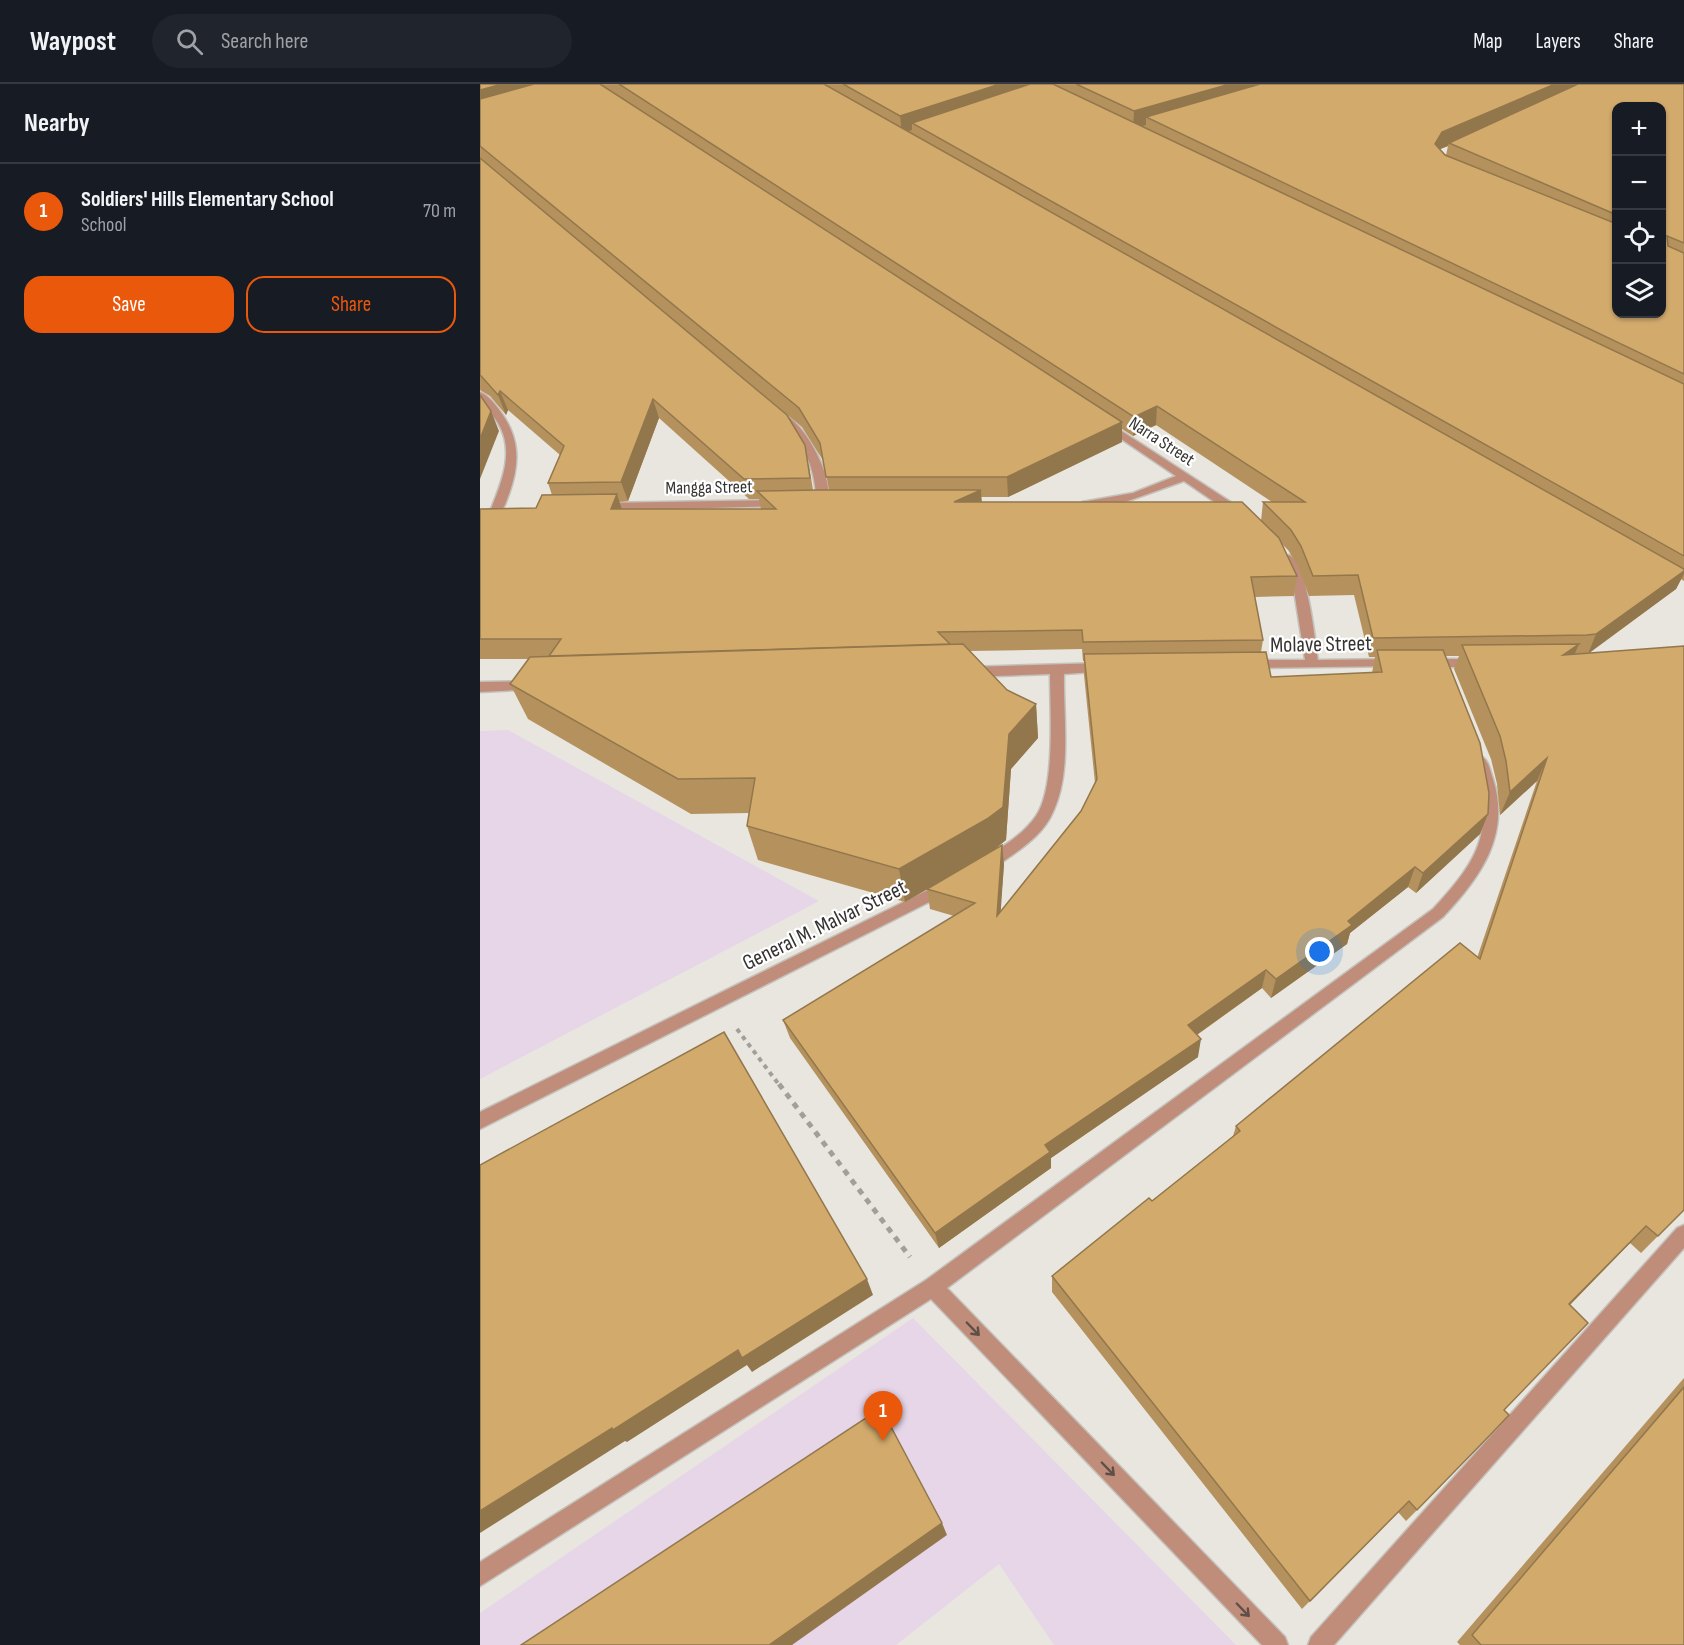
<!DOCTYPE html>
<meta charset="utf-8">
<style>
body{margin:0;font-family:"Sofia Sans Condensed",sans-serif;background:#20242c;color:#f1f3f6}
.controls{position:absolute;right:18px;top:18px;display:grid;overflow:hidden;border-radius:12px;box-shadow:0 2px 4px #0004}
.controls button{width:54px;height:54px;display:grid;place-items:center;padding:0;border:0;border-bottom:2px solid #363941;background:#171b24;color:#f1f3f6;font:30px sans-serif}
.you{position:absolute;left:840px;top:868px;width:21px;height:21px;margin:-15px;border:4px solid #fff;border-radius:50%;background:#1a73e8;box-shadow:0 0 0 9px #1a73e833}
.badge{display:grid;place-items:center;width:39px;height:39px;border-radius:50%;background:#ea580c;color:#fff;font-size:20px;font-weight:700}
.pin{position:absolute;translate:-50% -50px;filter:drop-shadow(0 2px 3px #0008)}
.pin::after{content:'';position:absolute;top:32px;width:21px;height:18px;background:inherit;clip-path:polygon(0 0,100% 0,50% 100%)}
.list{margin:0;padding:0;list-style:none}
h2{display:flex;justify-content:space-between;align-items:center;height:78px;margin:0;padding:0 24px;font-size:26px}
h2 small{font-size:20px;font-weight:400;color:#9ea1a6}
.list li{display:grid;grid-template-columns:39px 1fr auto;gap:18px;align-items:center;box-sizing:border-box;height:96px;padding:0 24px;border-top:2px solid #363941}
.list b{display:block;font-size:22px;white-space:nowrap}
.list p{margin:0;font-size:20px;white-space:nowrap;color:#9ea1a6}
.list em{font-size:20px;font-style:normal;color:#9ea1a6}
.actions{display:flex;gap:12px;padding:18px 24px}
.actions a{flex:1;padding:14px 0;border:2px solid #ea580c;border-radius:18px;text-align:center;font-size:21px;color:#ea580c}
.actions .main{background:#ea580c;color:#fff}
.icon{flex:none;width:33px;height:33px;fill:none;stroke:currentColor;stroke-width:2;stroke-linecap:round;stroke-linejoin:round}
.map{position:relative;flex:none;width:1204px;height:1561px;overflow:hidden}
header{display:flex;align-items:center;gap:36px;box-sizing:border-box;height:84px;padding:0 30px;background:#171b24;border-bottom:2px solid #363941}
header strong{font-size:28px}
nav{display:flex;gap:33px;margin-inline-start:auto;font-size:21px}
.search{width:420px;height:54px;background:#20242c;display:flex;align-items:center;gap:15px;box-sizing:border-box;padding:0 21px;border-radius:33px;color:#9ea1a6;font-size:22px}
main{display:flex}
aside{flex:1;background:#171b24}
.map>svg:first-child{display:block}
</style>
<header>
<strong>Waypost</strong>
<div class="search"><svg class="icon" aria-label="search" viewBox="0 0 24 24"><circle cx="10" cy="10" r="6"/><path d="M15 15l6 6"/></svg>Search here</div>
<nav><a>Map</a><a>Layers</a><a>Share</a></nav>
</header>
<main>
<aside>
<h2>Nearby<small></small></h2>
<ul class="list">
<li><span class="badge">1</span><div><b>Soldiers' Hills Elementary School</b><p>School</p></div><em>70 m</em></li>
</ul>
<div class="actions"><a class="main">Save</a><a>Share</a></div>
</aside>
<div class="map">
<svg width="1204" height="1561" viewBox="0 0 1204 1561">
<rect width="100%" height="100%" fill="#e8e6df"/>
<!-- education -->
<g fill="#e6d6e8">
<path d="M28 646 339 817 0 995V647Z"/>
<path d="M433 1234 756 1561H574L519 1480 416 1561H0V1529Z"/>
</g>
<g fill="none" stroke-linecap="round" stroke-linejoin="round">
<!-- minor casing -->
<g stroke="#c4c2bc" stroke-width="3">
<g id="minor">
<path d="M0 308C8 311 15 320 20 327 40 354 40 379 29 410 26 417 25 426 17 429L11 425C22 397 35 367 18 339 11 327 0 322 0 308Z"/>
<path d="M300 328C325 337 356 396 347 421L343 423 337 419C333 370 324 367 295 331Z"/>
<path d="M626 337 763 426V432H755L704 397 645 418 602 422V418L653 409 696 392 622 342 621 340Z"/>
<path d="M300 416 304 418V422L123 427 117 423 123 419Z"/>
<path d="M809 471C827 477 835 556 838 576L915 575 922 579 920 582 766 584 764 581 771 576H825L813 500 803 475Z"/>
<path d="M948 575H996L1003 579 996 583H948L941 579Z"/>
<path d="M624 579 631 584 629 587 584 590C583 633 592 688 573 728 565 747 548 760 531 772 523 777 513 787 503 783L501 779 503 775C522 763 543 751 556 732 576 703 570 625 570 590L489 593 482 588 489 583Z"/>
<path d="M51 597 56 599 58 602 56 605 0 608V598Z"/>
<path d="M1000 672C1009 675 1010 687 1013 695 1031 751 1000 794 963 833L467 1204 805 1553 808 1561H782L451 1215 0 1502V1478L446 1196 953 825C1001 773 1015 747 993 677Z"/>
<path d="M466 797 471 799 474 803 471 807 0 1045V1028Z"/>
<path d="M1204 1141V1164L854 1561H828L831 1553 1197 1144Z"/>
</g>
</g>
<!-- path-far1 -->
<path stroke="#a19f9a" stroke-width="4" stroke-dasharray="4.5 4.5" stroke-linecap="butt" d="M257 945 300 1002"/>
<!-- path -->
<path stroke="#a19f9a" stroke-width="5" stroke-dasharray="6 6" stroke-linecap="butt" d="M299 1000 430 1173"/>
<!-- minor -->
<use href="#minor" fill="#c08d7a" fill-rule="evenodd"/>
</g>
<!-- wall -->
<g fill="#b5925d" fill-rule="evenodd">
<path d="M0 0H1204V497L1201 495 1196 505 1108 569 1204 1126 1161 1169 1150 1159 1090 1221 1024 1326 937 1426 926 1437 918 1428 822 1525 572 1208V1192L672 1117 753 1052 756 1042 997 874 1057 697 1020 731 1017 700 1011 675 974 585 979 572H966L1008 730 1000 750 936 809 928 803 870 849 867 860 791 914 782 904 717 951 718 973 571 1074V1084L459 1164 310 954 303 936 474 832 450 825 447 805 452 802 425 818 278 776 267 742 269 729 211 730 48 635 30 600 48 575H0V425L56 424 72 411 68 399 80 371 28 326 26 331 10 312 0 306ZM1137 22H1182L1137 230ZM968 62 966 71 960 65ZM225 262 322 343 344 378 349 406H333L329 381ZM179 334 269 415H279L281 425H142L139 418 148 417ZM676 341 792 418H783L781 437 502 418 501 413H528L642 358V345L653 352ZM801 459 808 466 818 482 829 512 874 511 889 573H895L892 589 791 593 781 568 783 556 775 513 814 512 817 492ZM602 565 603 577H604V591L615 699 601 727 520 828 524 780 515 765 526 756 531 685 558 654 556 620 527 606 490 567Z"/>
<path d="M1204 1294V1561H980L977 1558Z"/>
</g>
<!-- shaded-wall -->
<g fill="#93774c">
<path d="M22 0H88L0 25V6Z"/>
<path d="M520 0H552L432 39V46L422 50 420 32Z"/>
<path d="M750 0H808L666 33V41L653 45 654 27Z"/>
<path d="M1075 0H1109L969 59 968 62 958 66 955 60 962 48Z"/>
<path d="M20 307 28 326 26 331 18 311Z"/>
<path d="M173 315 179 334 148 417 141 398Z"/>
<path d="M677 322 676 341 653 352 654 333Z"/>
<path d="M11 327 19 347 0 395V355Z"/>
<path d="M642 338V358L528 413 527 393Z"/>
<path d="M501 406 502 425 474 418Z"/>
<path d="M137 410 143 429 131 425Z"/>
<path d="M1204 487V490L1196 505 1108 570 1116 550Z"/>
<path d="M1099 560 1089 583 1083 571Z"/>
<path d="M556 620 558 654 531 685 526 756 510 769 425 818 419 785 529 650Z"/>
<path d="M1067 674 1057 697 1020 731 1030 708Z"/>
<path d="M1008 730 1000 750 936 809 943 789Z"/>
<path d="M522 761 524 780 519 852 517 832Z"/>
<path d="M935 783 928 803 870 849 867 860 791 914 796 895Z"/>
<path d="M786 886 782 904 705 959 708 941Z"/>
<path d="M721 955 718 973 571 1074V1084L459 1164 455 1149 565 1061Z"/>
<path d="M1166 1142 1150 1159 1075 1236 1089 1220Z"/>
<path d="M387 1195 393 1211 272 1288 267 1281 147 1358 145 1357 0 1449V1427L132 1344 258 1266Z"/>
<path d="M462 1439 467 1451 312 1561H289Z"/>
</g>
<!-- building -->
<g fill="#d2aa6c" stroke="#93774c" stroke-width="1.5">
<path d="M0 0H22L0 6Z"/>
<path d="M54 0H120L642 338 527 393H346L340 359 319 324 0 62V15Z"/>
<path d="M139 0H344L1204 485V487L1116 550 1107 551 893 554 878 491 833 492 821 462 811 446 783 418H825L677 322 654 333Z"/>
<path d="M363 0H520L420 32Z"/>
<path d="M550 0H573L1204 300V472L432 39Z"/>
<path d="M596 0H750L654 27Z"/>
<path d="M780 0H1075L962 48 955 60 965 71 1137 140V230H1182V22H1137V131L969 59 1098 0H1204V159L1187 152 1188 162 1204 169V290L666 33Z"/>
<path d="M0 74 307 331 325 361 330 394 264 395 173 315 141 398 68 399 84 362 20 307 18 311 2 293 0 291Z"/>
<path d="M0 311 11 327 0 355Z"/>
<path d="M339 406H501L474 418H762L799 454 817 492 771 493 783 556 603 558 602 546 458 548 470 560 69 572 81 555H0V425L56 424 62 411 137 410 131 425H296L277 407Z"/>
<path d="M483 560 527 606 556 620 529 650 523 723 507 735 419 785 267 742 275 694 198 695 30 600 50 573Z"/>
<path d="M1099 560 1083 571 1204 562V1126L1178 1152 1166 1142 1089 1220 1108 1239 1024 1326 1029 1331 1013 1348 937 1426 929 1417 830 1517 572 1192 669 1114 672 1117 760 1047 756 1042 980 859 1000 875 1067 674 1030 708 1026 677 1020 652 982 561Z"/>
<path d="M897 566H963L1000 659 1009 709 1008 730 943 789 935 783 868 837 872 841 796 895 786 886 708 941 721 955 565 1061 570 1068 455 1149 303 936 495 819 447 805 522 761 517 832 601 727 617 695 604 570 786 568 791 593 902 588Z"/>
<path d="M244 948 387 1195 262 1274 258 1266 133 1346 132 1344 0 1427V1081Z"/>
<path d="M1204 1303V1561H1001L992 1551Z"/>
<path d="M401 1324 462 1439 289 1561H41Z"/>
</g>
<!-- one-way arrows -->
<defs><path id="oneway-shaft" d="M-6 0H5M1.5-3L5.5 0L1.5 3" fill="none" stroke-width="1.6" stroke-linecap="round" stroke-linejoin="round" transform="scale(1.5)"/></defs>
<g stroke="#5f4f48">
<use href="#oneway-shaft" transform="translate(493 1245) rotate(46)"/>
<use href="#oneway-shaft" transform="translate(628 1385) rotate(46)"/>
<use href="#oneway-shaft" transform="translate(763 1526) rotate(46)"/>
</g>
<g text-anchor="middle" stroke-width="4.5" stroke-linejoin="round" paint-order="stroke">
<!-- far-street labels -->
<g font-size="18" fill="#353432" stroke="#fff">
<text transform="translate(682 357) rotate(33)" y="6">Narra Street</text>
<text transform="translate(229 403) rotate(-1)" y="6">Mangga Street</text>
</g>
<!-- street labels -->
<g font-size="22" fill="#353432" stroke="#fff">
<text transform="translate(841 559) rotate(-1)" y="8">Molave Street</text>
<text transform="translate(344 840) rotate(-26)" y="8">General M. Malvar Street</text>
</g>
</g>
</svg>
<div class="controls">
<button>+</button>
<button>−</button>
<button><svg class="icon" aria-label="locate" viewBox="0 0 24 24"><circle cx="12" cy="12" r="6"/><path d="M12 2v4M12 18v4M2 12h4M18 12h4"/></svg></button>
<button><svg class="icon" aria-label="layers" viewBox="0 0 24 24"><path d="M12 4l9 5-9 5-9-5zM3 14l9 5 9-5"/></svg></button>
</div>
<div class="you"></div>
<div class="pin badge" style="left:403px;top:1357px">1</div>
</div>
</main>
